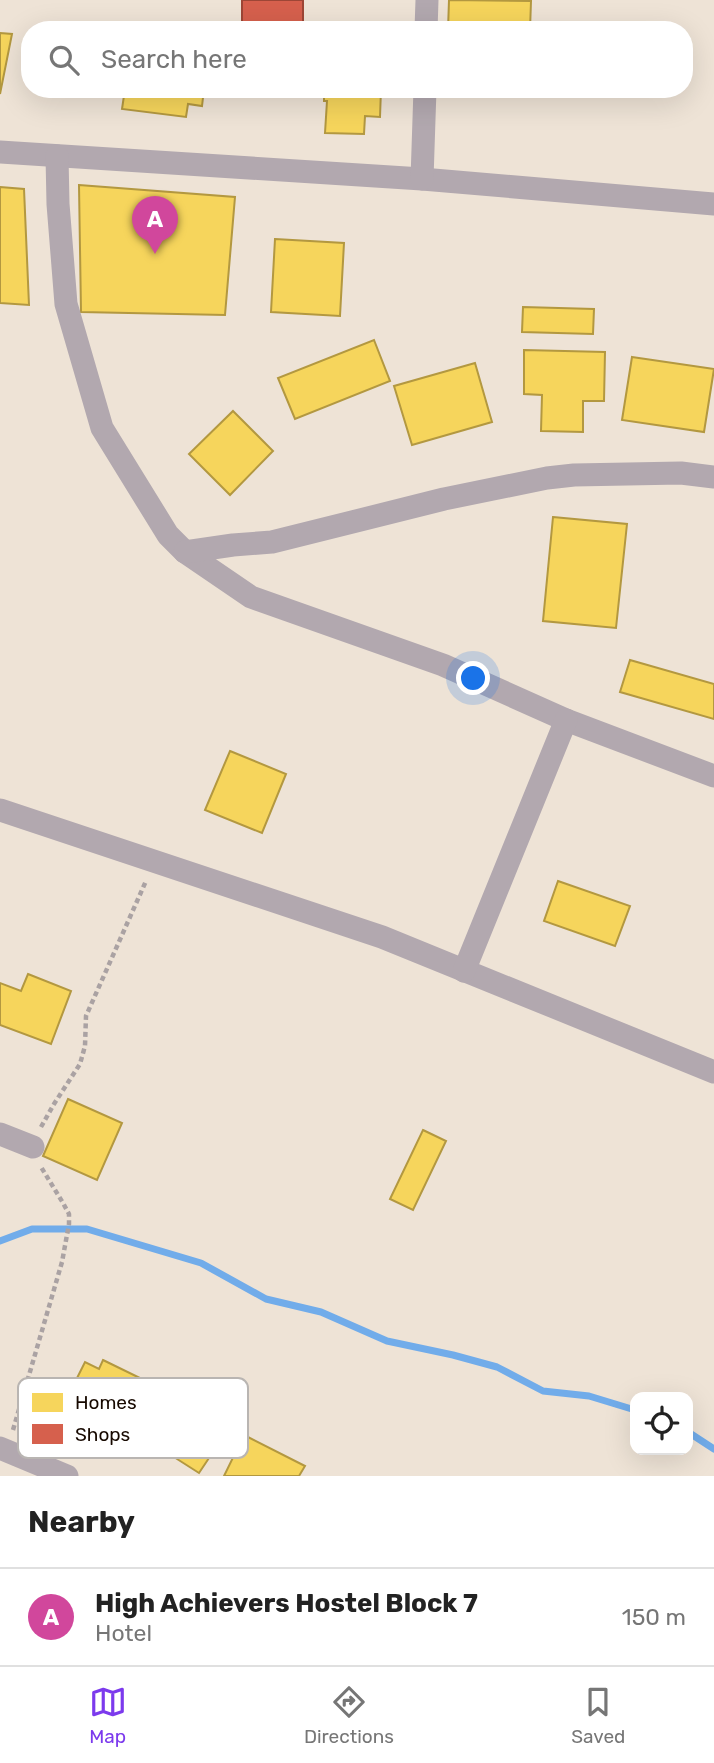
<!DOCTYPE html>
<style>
body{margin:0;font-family:Rubik,sans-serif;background:#f2f2f2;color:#222}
.controls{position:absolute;right:21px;bottom:21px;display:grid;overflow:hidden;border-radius:14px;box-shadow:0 7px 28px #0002}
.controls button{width:63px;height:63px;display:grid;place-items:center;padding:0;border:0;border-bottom:2px solid #e0e0e0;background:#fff;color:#222;font:35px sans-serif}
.you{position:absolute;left:474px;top:679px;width:24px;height:24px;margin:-18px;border:5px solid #fff;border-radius:50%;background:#1a73e8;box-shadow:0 0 0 10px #1a73e833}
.badge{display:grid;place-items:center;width:46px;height:46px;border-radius:50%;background:#7c3aed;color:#fff;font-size:23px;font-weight:700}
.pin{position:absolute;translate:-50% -58px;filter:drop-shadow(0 2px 4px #0008)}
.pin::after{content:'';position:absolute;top:37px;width:24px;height:21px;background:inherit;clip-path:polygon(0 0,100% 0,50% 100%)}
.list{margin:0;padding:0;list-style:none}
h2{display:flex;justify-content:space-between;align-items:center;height:91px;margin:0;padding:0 28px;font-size:30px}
h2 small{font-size:23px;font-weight:400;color:#767676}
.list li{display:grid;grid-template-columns:46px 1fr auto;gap:21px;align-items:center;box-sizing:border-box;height:98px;padding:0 28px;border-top:2px solid #e0e0e0}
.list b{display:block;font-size:26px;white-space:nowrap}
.list p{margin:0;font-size:23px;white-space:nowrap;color:#767676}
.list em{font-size:23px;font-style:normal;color:#767676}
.icon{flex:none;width:38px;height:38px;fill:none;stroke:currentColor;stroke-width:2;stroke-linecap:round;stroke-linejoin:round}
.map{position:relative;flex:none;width:714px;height:1476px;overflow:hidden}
.search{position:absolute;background:#fff;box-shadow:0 7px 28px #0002;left:21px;right:21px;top:21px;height:77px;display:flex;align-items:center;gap:18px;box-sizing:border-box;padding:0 24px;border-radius:28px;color:#767676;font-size:26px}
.sheet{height:189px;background:#fff}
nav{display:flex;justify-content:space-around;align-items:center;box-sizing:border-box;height:98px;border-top:2px solid #e0e0e0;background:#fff;font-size:19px;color:#767676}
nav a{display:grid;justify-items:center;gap:4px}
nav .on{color:#7c3aed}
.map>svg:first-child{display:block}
</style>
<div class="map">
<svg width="714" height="1476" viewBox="0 0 714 1476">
<rect width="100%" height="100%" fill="#eee3d6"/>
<!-- homes -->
<g fill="#f6d55c" stroke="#b39840" stroke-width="2">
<path d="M449 0 531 1 530 30H448Z"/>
<path d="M555 24 589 26 588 30H554Z"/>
<path d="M0 33 12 34 0 94Z"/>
<path d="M78 89H114V96L77 93Z"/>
<path d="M125 89H204L202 106 188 104 186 117 122 109Z"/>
<path d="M324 89H381L380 117 365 116 364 134 325 133 327 101H324Z"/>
<path d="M79 185 235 197 225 315 81 312Z"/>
<path d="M0 187 24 189 29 305 0 303Z"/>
<path d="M275 239 344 243 340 316 271 312Z"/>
<path d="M523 307 594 309 593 334 522 332Z"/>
<path d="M374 340 390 381 295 419 278 378Z"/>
<path d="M524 350 605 352 604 401H583V432L541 431 542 395 524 394Z"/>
<path d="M632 357 714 369 704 432 622 420Z"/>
<path d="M475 363 492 422 412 445 394 386Z"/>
<path d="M233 411 273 451 230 495 189 454Z"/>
<path d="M553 517 627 524 616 628 543 621Z"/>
<path d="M630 660 714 684V719L620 692Z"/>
<path d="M230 751 286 774 262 833 205 810Z"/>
<path d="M558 881 630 906 615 946 544 921Z"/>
<path d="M28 974 71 991 51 1044 0 1025V983L21 991Z"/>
<path d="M68 1099 122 1123 97 1180 43 1156Z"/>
<path d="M423 1130 446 1141 413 1210 390 1199Z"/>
<path d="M103 1360 142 1379 111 1442 58 1416 85 1362 99 1369Z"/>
<path d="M178 1403 225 1434 199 1473 152 1443Z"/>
<path d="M244 1435 305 1466 299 1476H224Z"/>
</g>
<!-- shops -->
<rect fill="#d6604d" stroke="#9d4636" stroke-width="2" x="242" y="0" width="61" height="23"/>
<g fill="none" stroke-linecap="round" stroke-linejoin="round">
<!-- stream -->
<g stroke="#71acea" stroke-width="7">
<path d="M0 1241 32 1229H87L201 1263 266 1299 321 1312 387 1341 453 1355 497 1367 543 1391 589 1396 635 1410"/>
<path d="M688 1432 714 1449"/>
</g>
<!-- path -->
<g stroke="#aaa2a3" stroke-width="4.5" stroke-dasharray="5 3.5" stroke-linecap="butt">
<path d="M41 1127 54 1104 80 1064 85 1046 86 1016 146 881"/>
<path d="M13 1430 62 1262 69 1224V1214L63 1203 41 1167"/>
</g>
<!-- minor -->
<g stroke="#b2a8af" stroke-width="23">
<path d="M426 30 427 0"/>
<path d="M0 152 422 179 714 204"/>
<path d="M57 156 58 204 66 304 102 428 168 535 185 552 251 597 443 665 566 720 714 776"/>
<path d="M422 179 425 89"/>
<path d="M185 552 233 545 272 542 444 499 547 478 574 475 681 473 714 477"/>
<path d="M0 810 382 937 714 1072"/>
<path d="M464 971 566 720"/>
<path d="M0 1134 33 1147"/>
<path d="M0 1448 67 1476"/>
</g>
</g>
<!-- legend -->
<rect x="18" y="1378" width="230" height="80" rx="10" fill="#fff" stroke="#b9b5b2" stroke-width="2"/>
<rect x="32" y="1393" width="31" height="19" fill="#f6d55c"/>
<rect x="32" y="1424" width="31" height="20" fill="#d6604d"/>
<g font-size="19" fill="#170900">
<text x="75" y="1409">Homes</text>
<text x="75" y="1441">Shops</text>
</g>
</svg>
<div class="controls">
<button><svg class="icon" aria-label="locate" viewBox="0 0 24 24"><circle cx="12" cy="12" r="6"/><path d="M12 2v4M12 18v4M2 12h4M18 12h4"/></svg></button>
</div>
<div class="you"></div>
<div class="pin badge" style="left:155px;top:254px;background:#d1479c">A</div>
<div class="search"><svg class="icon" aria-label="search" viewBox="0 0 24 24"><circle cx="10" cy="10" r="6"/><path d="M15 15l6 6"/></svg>Search here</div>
</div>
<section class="sheet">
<h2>Nearby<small></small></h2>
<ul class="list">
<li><span class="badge" style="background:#d1479c">A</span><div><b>High Achievers Hostel Block 7</b><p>Hotel</p></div><em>150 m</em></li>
</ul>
</section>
<nav>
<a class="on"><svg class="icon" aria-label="map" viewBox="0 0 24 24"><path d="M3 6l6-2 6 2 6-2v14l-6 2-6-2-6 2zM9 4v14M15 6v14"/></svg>Map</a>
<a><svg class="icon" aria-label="directions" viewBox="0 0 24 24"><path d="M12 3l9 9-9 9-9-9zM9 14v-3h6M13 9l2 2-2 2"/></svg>Directions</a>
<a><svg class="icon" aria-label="saved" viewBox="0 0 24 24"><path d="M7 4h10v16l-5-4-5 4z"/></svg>Saved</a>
</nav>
